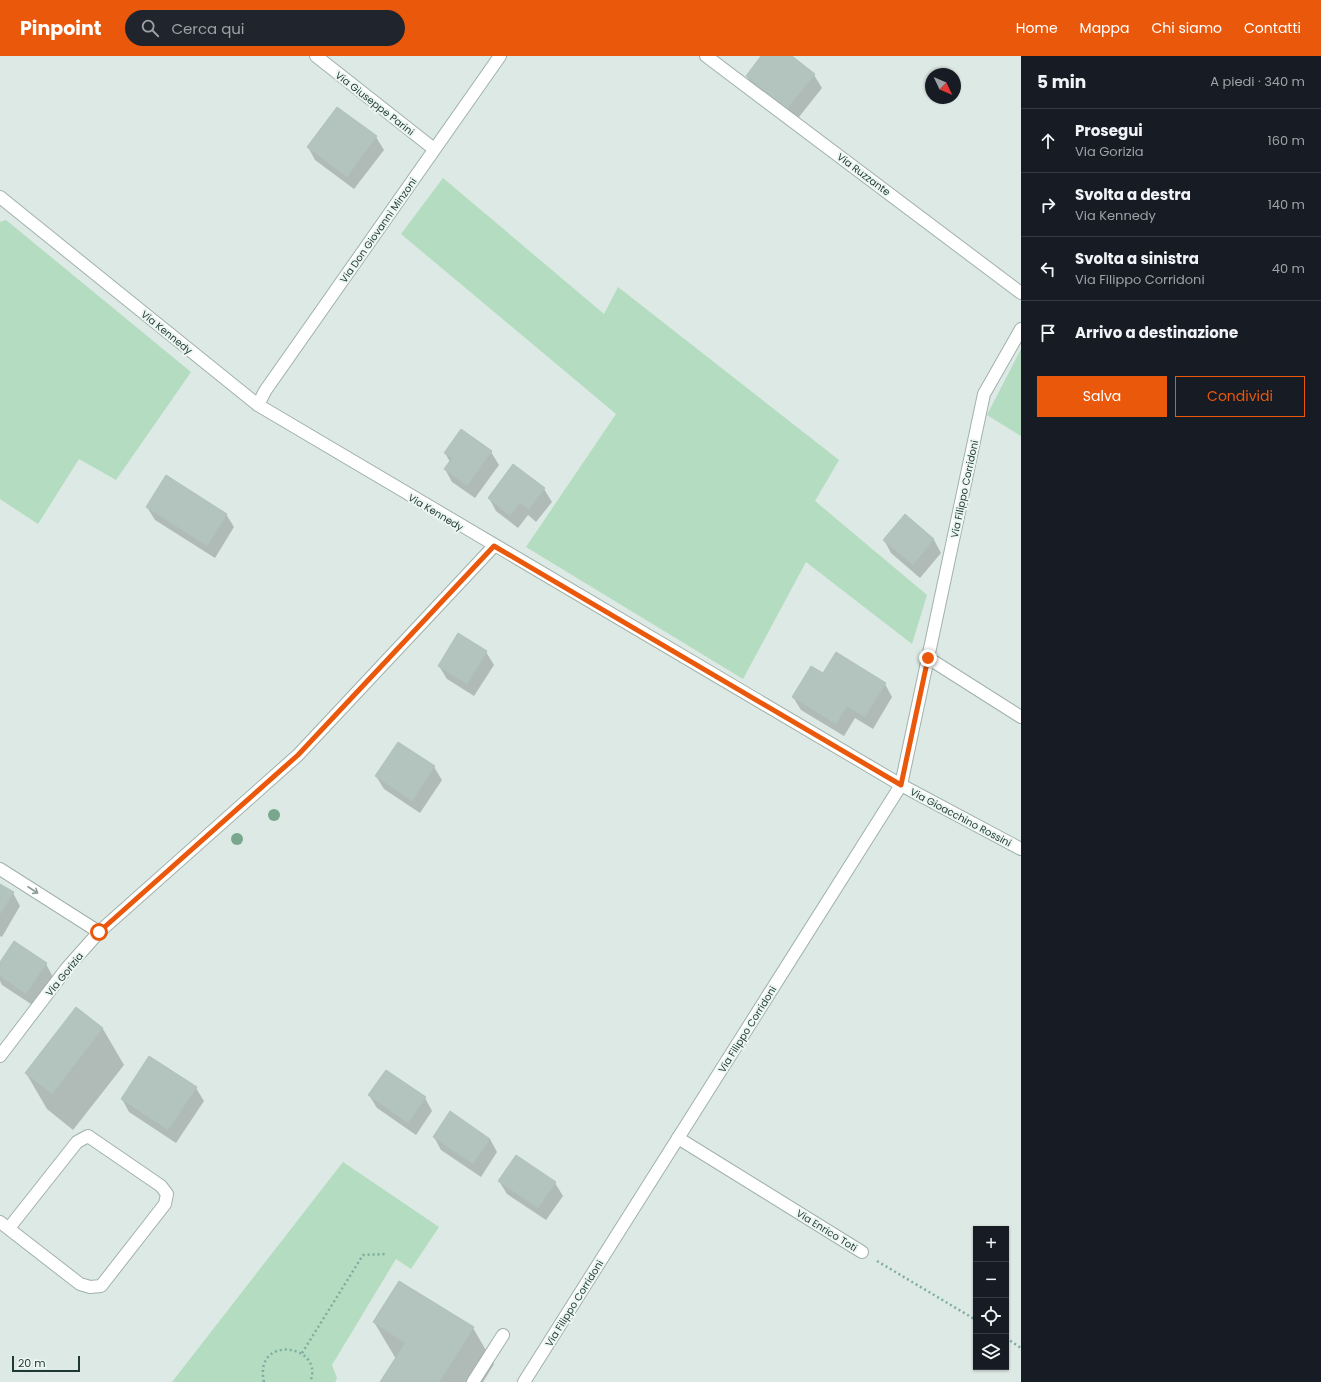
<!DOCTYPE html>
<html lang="it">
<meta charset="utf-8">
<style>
body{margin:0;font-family:Poppins,sans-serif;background:#20242c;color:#f1f3f6}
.controls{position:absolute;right:12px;bottom:12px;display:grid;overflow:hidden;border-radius:0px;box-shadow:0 1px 3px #0004}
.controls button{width:36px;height:36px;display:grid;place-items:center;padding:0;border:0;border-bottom:1px solid #363941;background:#171b24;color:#f1f3f6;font:20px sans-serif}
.compass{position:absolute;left:925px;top:12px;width:36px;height:36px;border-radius:50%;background:#171b24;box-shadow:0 1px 3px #0004;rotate:134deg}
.scale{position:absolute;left:12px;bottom:10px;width:68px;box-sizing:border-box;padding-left:4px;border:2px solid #1e3933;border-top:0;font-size:11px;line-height:14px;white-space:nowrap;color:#1e3933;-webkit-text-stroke:3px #edf6f2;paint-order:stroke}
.stop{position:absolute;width:12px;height:12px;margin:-9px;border:3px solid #ea580c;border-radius:50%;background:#fff}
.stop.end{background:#ea580c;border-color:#fff;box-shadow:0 1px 4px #0008}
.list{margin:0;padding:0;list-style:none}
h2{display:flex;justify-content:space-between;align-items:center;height:52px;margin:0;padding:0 16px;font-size:17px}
h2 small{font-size:13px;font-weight:400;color:#9ea1a6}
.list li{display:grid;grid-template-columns:26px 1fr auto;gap:12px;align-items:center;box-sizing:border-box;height:64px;padding:0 16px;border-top:1px solid #363941}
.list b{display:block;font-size:15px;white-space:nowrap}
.list p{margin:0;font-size:13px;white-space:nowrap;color:#9ea1a6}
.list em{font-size:13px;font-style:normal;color:#9ea1a6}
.actions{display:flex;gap:8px;padding:12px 16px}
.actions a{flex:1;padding:9px 0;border:1px solid #ea580c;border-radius:0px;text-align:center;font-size:14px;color:#ea580c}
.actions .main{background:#ea580c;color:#fff}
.icon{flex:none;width:22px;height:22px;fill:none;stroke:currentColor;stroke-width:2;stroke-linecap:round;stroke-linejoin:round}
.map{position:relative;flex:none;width:1021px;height:1326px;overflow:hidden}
header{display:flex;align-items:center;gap:24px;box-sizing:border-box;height:56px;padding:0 20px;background:#ea580c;color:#fff}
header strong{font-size:19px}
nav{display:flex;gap:22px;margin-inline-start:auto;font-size:14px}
.search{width:280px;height:36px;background:#20242c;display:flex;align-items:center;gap:10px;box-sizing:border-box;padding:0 14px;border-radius:22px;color:#9ea1a6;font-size:15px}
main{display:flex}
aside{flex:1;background:#171b24}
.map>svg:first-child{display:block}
</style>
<header>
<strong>Pinpoint</strong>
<div class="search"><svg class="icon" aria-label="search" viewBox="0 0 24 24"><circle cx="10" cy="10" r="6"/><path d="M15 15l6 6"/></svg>Cerca qui</div>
<nav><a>Home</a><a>Mappa</a><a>Chi siamo</a><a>Contatti</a></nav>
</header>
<main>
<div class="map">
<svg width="1021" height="1326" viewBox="0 0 1021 1326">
<rect width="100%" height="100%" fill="#dde9e4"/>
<!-- green -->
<g fill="#b4dcc0">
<path d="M443 122 604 258 618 231 839 404 815 445 927 539 912 588 806 506 743 623 526 491 616 358 401 178Z"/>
<path d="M6 164 191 316 116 424 79 403 38 468 0 443V166Z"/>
<path d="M1021 293V380L987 359Z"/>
<path d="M343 1106 439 1171 411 1213 396 1203 332 1309 337 1322 335 1326H172Z"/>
</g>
<!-- shadow -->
<g fill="#0003">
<path d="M763 0H791L814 19 822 32 795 66 754 33 747 20Z"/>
<path d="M376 81 384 94 354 133 315 104 308 91Z"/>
<path d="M491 396 499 409 475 442 452 426 445 413 450 406 445 397Z"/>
<path d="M544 433 552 446 536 466 528 459 518 472 496 455 489 442Z"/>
<path d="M147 451 226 458 234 471 215 502 155 464Z"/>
<path d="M905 460 934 484 941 497 920 522 891 497 884 484Z"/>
<path d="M486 596 494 609 474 640 447 623 439 610Z"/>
<path d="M885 628 892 641 873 673 855 662 844 680 801 654 793 641Z"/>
<path d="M434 711 442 724 420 757 384 733 376 720Z"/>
<path d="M0 829 13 837 20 850 2 881 0 880Z"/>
<path d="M0 908H46L53 921 34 950 2 929 0 925Z"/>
<path d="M76 953 103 973 124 1009 73 1074 47 1053 26 1017Z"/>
<path d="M150 1001 196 1032 204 1045 176 1087 129 1056 122 1043Z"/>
<path d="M369 1039 425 1042 432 1055 416 1079 377 1052Z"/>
<path d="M434 1081 490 1083 497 1096 481 1121 441 1094Z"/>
<path d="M499 1125 555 1127 563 1140 546 1164 507 1138Z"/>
<path d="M374 1266 473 1272 494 1308 483 1326H381L396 1303Z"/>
</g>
<!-- building -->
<g fill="#b2c4bd" stroke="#afc3bb">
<path d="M761 0H792L815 18 787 53 746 20Z"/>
<path d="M337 51 377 80 347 121 307 91Z"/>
<path d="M461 373 492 395 467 430 444 413 452 402 444 397Z"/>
<path d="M513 408 545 432 529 453 520 447 510 460 488 442Z"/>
<path d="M166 419 227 458 207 490 146 451Z"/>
<path d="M905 458 934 483 913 509 883 484Z"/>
<path d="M458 577 487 595 467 628 438 610Z"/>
<path d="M836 596 886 627 865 661 847 650 836 668 792 641 811 610 823 617Z"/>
<path d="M398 686 435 710 412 745 375 720Z"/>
<path d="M0 828 14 836 0 858Z"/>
<path d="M14 885 47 907 26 938 0 920V906Z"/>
<path d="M76 951 103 972 52 1038 25 1017Z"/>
<path d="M149 1000 197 1031 168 1074 121 1043Z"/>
<path d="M386 1014 426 1041 408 1067 368 1039Z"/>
<path d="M450 1055 490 1083 473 1108 433 1081Z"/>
<path d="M516 1099 556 1126 538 1152 498 1125Z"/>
<path d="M399 1225 474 1271 439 1326H380L405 1287 373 1266Z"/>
</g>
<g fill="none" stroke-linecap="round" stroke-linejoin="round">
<!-- service casing -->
<g stroke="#a0b1ab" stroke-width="14">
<g id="service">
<path d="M0 1166 80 1228 90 1231 101 1230 165 1148 167 1138 161 1130 88 1080 77 1086 9 1172"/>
<path d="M473 1326 503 1279"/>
</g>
</g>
<!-- minor casing -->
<g stroke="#a0b1ab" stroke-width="14">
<g id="minor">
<path d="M316 0 434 93"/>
<path d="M706 0 1021 237"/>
<path d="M0 141 258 349 901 729 1021 793"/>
<path d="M258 349 265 335 500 0"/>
<path d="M928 602 1021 661"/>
<path d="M0 813 99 876"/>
<path d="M0 1000 67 912 99 876 298 699 494 490"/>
<path d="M678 1082 862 1196"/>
<path d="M524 1326 901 729 984 338 1021 273"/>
</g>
</g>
<!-- path -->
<g stroke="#7caea0" stroke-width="2.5" stroke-dasharray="2 3" stroke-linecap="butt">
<path d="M877 1205 976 1264"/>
<path d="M1006 1282 1021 1292"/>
<path d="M302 1297 363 1199 387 1198"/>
<path d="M264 1326C253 1277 326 1289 310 1326"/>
</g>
<!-- service -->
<use href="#service" stroke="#fff" stroke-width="12"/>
<!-- minor -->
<use href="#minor" stroke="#fff" stroke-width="12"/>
</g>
<!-- trees -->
<g fill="#79a78d">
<circle cx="274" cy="759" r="6"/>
<circle cx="237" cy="783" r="6"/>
</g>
<!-- one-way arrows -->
<defs><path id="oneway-shaft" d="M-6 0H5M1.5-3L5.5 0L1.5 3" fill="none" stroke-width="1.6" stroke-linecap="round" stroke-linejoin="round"/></defs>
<use stroke="#8e9c99" href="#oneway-shaft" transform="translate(33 834) rotate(33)"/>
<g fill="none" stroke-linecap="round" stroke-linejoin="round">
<!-- route -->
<path stroke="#ea580c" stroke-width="5" d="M99 876 298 699 494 490 901 729 928 602"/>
</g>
<g text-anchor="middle" stroke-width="4" stroke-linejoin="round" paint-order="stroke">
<!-- street labels -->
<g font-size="10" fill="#1e3933" stroke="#edf6f2">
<text transform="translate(375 47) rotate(38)" y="4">Via Giuseppe Parini</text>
<text transform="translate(864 118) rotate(37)" y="4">Via Ruzzante</text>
<text transform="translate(378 174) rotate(-55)" y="4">Via Don Giovanni Minzoni</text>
<text transform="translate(167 276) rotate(39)" y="4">Via Kennedy</text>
<text transform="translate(964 433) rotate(-78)" y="4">Via Filippo Corridoni</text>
<text transform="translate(436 456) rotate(31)" y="4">Via Kennedy</text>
<text transform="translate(961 761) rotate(28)" y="4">Via Gioacchino Rossini</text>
<text transform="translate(64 918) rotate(-51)" y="4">Via Gorizia</text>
<text transform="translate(747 973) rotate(-58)" y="4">Via Filippo Corridoni</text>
<text transform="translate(827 1174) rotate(32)" y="4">Via Enrico Toti</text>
<text transform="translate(574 1247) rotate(-58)" y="4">Via Filippo Corridoni</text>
</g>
</g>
</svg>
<div class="controls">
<button>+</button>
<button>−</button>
<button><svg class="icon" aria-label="locate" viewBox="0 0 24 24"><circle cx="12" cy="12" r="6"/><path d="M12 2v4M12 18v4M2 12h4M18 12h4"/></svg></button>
<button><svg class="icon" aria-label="layers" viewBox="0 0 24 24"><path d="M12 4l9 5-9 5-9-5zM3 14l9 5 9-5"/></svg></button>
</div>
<svg class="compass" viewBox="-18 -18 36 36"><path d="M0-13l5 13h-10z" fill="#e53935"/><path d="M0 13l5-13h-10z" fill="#9ea1a6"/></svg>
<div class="scale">20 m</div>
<div class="stop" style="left:99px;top:876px"></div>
<div class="stop end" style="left:928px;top:602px"></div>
</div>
<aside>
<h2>5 min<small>A piedi · 340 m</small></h2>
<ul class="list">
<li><svg class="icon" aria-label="ahead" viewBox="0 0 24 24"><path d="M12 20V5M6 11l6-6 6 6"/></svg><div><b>Prosegui</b><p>Via Gorizia</p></div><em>160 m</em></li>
<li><svg class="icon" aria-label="right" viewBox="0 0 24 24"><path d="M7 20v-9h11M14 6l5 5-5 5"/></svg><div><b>Svolta a destra</b><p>Via Kennedy</p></div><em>140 m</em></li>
<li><svg class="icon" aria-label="left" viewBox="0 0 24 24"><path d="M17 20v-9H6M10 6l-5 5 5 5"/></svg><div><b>Svolta a sinistra</b><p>Via Filippo Corridoni</p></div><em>40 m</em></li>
<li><svg class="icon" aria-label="arrive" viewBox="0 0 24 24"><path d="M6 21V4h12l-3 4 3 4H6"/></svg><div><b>Arrivo a destinazione</b></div></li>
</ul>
<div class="actions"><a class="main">Salva</a><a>Condividi</a></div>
</aside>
</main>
